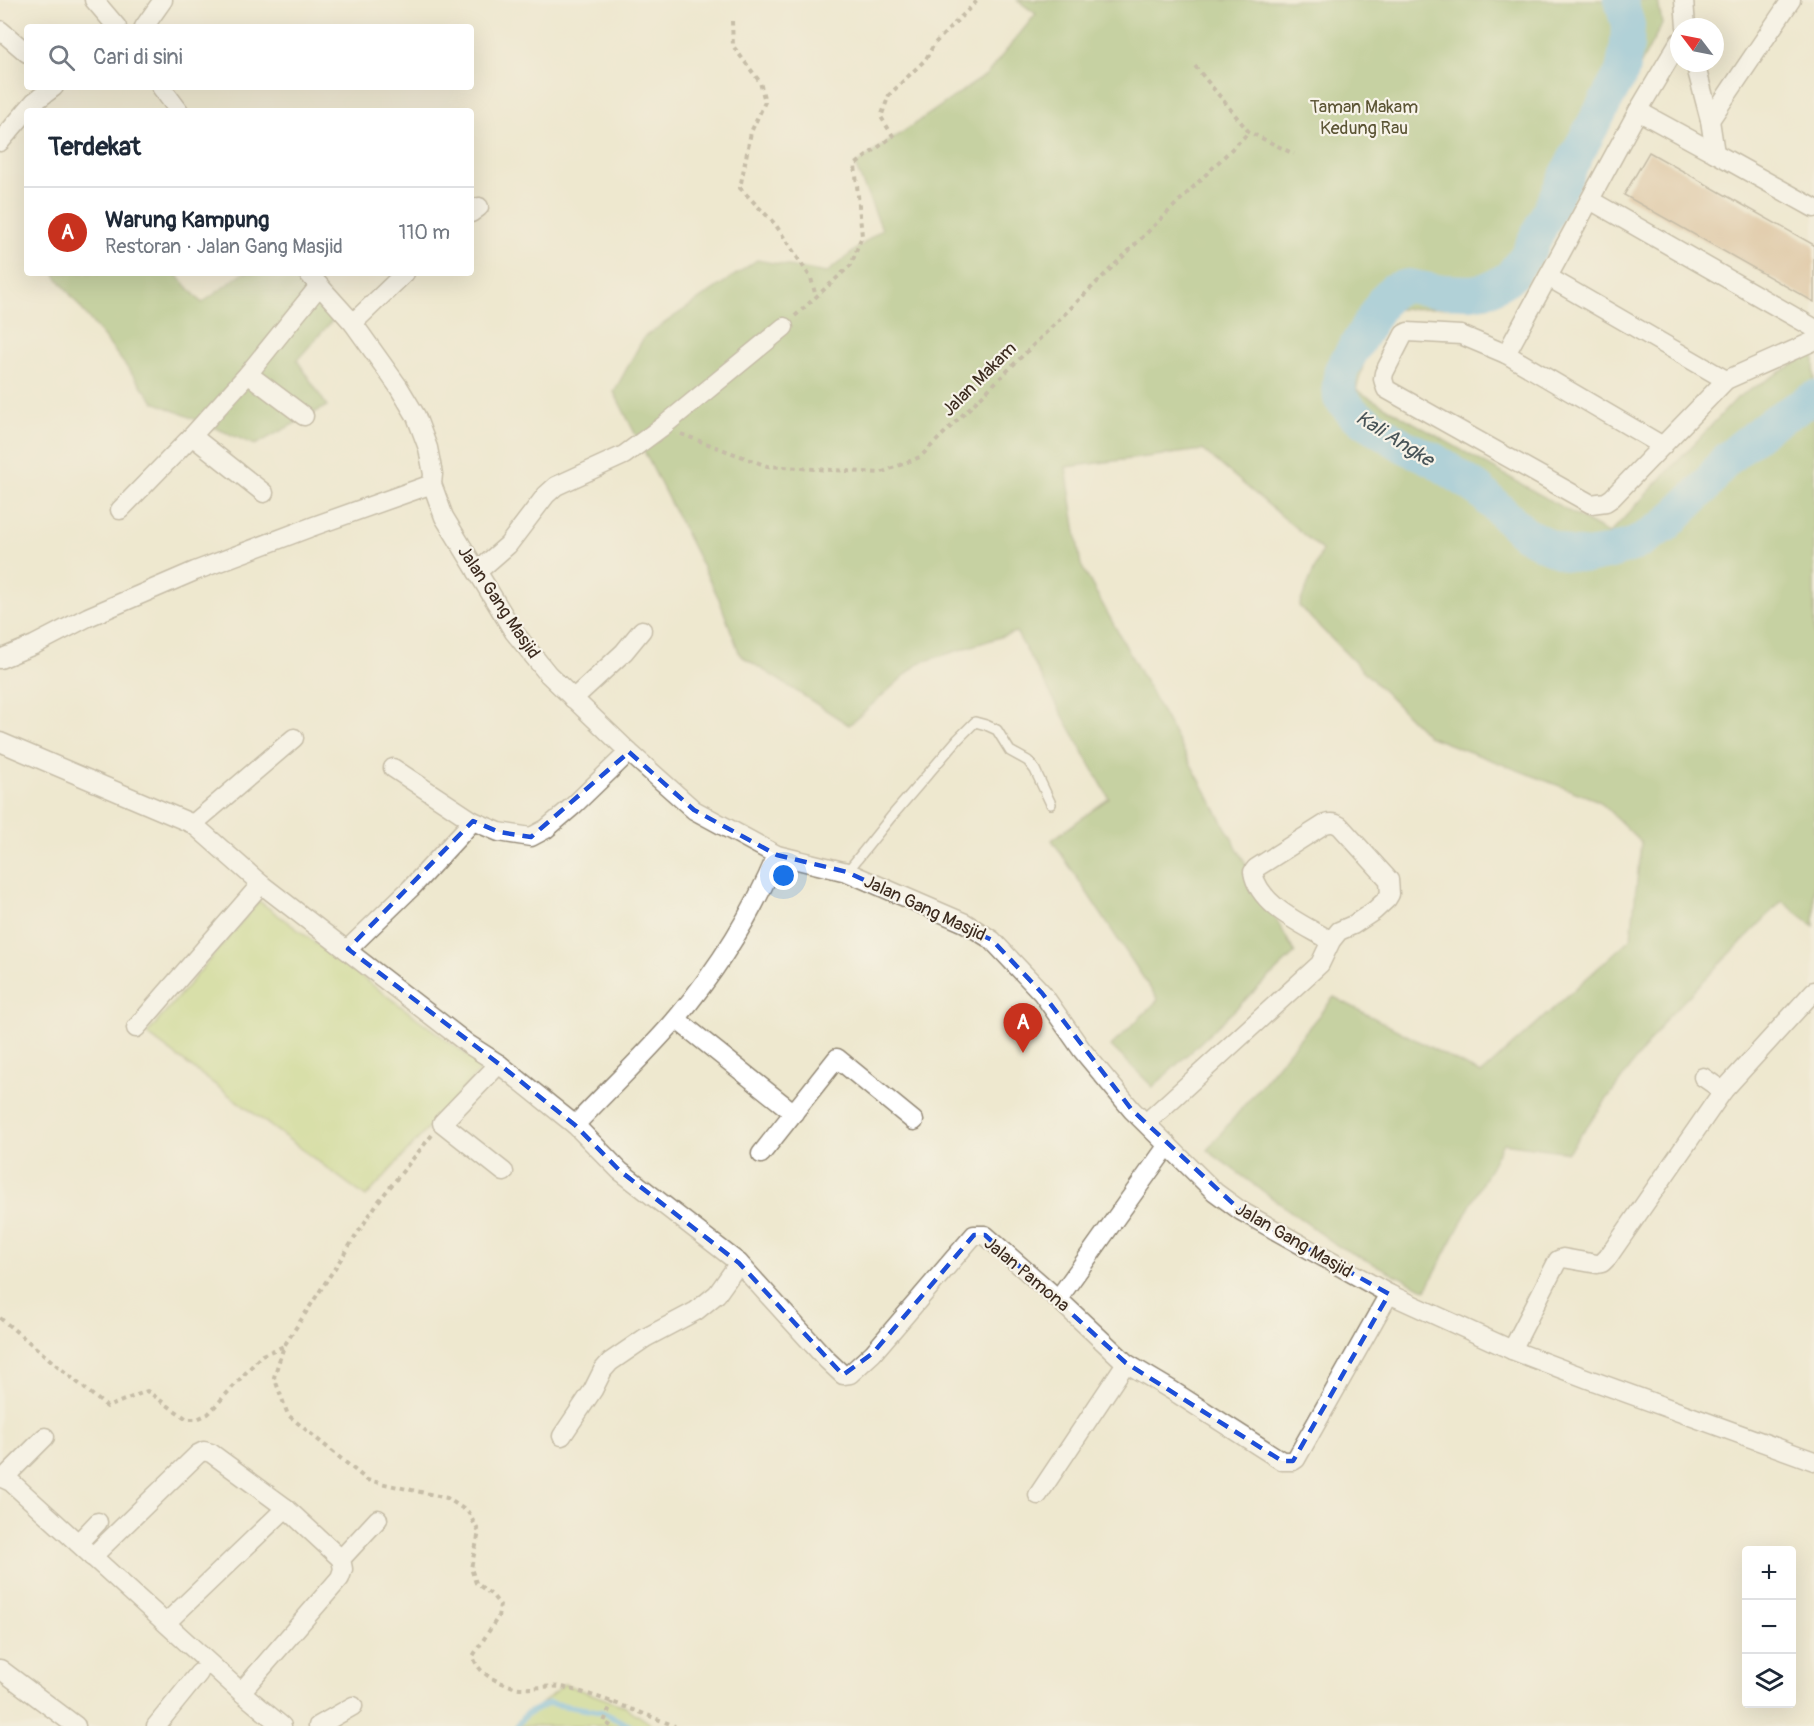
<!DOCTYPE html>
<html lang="id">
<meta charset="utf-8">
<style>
body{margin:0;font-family:Pangolin,sans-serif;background:#f6f6f7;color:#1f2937}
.controls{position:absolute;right:18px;bottom:18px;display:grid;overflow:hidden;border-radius:6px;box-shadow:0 6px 24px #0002}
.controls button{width:54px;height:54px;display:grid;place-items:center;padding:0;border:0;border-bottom:2px solid #e0e1e3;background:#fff;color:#1f2937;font:30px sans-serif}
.compass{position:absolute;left:1670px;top:18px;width:54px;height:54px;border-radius:50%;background:#fff;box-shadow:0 6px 24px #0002;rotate:302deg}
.you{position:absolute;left:784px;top:876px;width:21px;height:21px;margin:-15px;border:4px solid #fff;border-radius:50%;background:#1a73e8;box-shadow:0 0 0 9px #1a73e833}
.badge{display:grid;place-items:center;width:39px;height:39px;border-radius:50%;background:#c8321e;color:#fff;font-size:20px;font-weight:700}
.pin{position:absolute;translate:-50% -50px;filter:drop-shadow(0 2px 3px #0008)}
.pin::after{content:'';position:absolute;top:32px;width:21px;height:18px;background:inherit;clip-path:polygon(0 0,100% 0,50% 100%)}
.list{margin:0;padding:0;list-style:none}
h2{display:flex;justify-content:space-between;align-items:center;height:78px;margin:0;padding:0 24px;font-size:26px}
h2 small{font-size:20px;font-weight:400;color:#747a83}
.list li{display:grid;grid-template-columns:39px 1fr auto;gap:18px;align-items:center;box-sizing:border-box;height:90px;padding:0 24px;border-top:2px solid #e0e1e3}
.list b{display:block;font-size:22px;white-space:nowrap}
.list p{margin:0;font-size:20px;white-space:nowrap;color:#747a83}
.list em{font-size:20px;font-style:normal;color:#747a83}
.icon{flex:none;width:33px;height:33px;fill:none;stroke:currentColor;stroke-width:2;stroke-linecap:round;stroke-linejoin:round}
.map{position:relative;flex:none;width:1814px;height:1726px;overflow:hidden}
.search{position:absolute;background:#fff;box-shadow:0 6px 24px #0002;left:24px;top:24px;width:450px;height:66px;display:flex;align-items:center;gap:15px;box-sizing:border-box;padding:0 21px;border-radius:6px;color:#747a83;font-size:22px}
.panel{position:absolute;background:#fff;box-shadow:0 6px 24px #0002;left:24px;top:108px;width:450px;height:168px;border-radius:6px}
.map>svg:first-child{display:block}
</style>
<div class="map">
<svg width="1814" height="1726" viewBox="0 0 1814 1726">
<rect width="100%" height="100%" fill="#f7f3e8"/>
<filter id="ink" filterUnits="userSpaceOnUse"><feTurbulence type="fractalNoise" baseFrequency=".0167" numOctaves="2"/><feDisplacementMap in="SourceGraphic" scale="12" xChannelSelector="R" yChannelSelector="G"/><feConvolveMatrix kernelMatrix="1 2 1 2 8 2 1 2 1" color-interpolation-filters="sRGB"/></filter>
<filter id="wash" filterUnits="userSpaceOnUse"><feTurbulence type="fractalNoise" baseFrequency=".008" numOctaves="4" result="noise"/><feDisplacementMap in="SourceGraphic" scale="24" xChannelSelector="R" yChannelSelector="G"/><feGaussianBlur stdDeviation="1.35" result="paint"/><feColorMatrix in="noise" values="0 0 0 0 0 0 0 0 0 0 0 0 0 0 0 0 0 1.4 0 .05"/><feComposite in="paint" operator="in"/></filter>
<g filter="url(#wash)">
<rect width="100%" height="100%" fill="#eee8cf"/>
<!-- green -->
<g fill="#bdd57a" stroke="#7c804c" stroke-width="1.5">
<path d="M259 901 483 1067 366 1197 147 1034Z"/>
<path d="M564 1684 624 1706 654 1726H516Z"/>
</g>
<!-- forest -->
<g fill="#96b66a" stroke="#687044" stroke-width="1.5">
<path d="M1017 0H1658L1662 24 1538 258 1486 306 1379 310 1356 390 1609 534 1738 397 1814 352V926L1782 901 1666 1019 1568 1152 1503 1143 1426 1290 1338 1246 1207 1150 1334 997 1481 1074 1631 938 1641 842 1599 801 1428 736 1299 606 1322 550 1203 450 1066 467 1081 565 1295 953 1153 1087 1111 1046 1158 1000 1052 840 1109 798 1016 632 919 663 849 725 740 655 719 599 614 392 644 337 757 260 826 273 882 229 855 165 987 74 1036 14Z"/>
<path d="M56 273H175L202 303 243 273H301L338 314 297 360 327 406 255 445 154 402 55 275Z"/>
</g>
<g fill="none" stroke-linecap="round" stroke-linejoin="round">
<!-- stream -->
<path stroke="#66b5e0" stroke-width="6" d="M517 1726 525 1715 549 1703 602 1712 630 1726"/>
<!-- river -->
<path stroke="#66b5e0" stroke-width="34" d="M1621 0 1628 25 1627 45 1622 72 1576 156 1527 255 1510 277 1490 289 1471 292 1436 291 1408 286 1393 290 1383 301 1341 370 1339 385 1340 398 1354 414 1404 446 1434 460 1478 489 1524 533 1546 545 1567 554 1590 556 1610 552 1635 544 1665 526 1705 487 1724 462 1741 447 1770 424 1814 398"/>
</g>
<g id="blocks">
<!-- building -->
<path fill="#d2ab81" d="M1649 152 1814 245V302L1624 195Z"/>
</g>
</g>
<g filter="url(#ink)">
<use href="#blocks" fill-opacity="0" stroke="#948976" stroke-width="1.5"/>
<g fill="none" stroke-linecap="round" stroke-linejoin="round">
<!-- lane casing -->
<g stroke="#948976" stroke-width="12">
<path id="lane" d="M847 872 891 817 958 739 975 722 986 725 997 730 1010 751 1028 761 1035 770 1051 804"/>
</g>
<!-- street casing -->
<g stroke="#948976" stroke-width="21">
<g id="street">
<path d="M94 0 117 27"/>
<path d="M1684 0 1686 27"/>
<path d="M144 27 163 0"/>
<path d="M0 30 27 53"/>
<path d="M1695 63 1710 120 1715 153 1814 208"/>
<path d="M161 87 179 111"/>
<path d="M1638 111 1715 153"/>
<path d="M1710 120 1791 0"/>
<path d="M0 142 34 102 54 87"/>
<path d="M1590 200 1814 328"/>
<path d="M471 213 479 207"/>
<path d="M308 273 353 323 398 386 416 416 428 448 433 474 432 484 444 517 514 632 548 674 629 752 694 810 777 855 847 872 965 923 992 940 1042 993 1082 1050 1132 1110 1215 1192 1241 1211 1389 1294 1512 1350 1588 1379 1814 1461"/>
<path d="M1548 277 1726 380"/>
<path d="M353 323 405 273"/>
<path d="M1506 354 1638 111 1679 42"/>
<path d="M248 374 304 416"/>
<path d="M192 436 264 493"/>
<path d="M1663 446 1506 354 1461 335 1408 332 1404 334 1384 373 1383 379 1386 389 1591 504 1606 502 1612 498 1726 380 1814 341"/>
<path d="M120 510 192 436 248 374 319 286"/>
<path d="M477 572 508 545 546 495 556 486 624 455 662 427 784 327"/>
<path d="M0 659 34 645 88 617 195 571 314 526 432 484"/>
<path d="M573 699 624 652 642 630"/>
<path d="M0 742 193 824 261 884 468 1044 499 1064 575 1125 620 1171 739 1263 827 1360 843 1375 850 1374 873 1353 974 1235H985L1058 1299 1126 1363 1173 1391 1282 1461H1293L1296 1459 1389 1294"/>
<path d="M393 768 473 821"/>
<path d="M193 824 294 738"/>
<path d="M348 949 411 888 473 821 499 832 531 837 546 829 573 806 629 752"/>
<path d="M676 1019 794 1113"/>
<path d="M136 1028 261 884"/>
<path d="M499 1064 442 1123 504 1172"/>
<path d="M1703 1077 1723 1091"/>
<path d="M1146 1123 1320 964 1331 941 1339 931 1353 925 1374 911 1387 899 1390 894 1389 880 1340 826C1335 823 1332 822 1325 824L1256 868 1253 872C1259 907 1305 925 1331 941"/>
<path d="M575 1125C608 1090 645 1055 676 1019 717 970 753 913 777 855"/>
<path d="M761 1154 837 1058 914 1121"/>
<path d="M1058 1299 1168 1145"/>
<path d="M1512 1350 1558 1260 1563 1258 1597 1264 1602 1263 1608 1257 1723 1091 1814 991"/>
<path d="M562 1436 593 1390 603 1370 610 1362 645 1338 696 1311 717 1294 739 1263"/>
<path d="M0 1477 11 1482 241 1692 340 1578 343 1569 341 1559 378 1519"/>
<path d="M4 1478 45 1437"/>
<path d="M1038 1495 1126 1363"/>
<path d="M78 1543 98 1522"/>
<path d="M92 1557 198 1454 204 1451 211 1453 286 1508 341 1559"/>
<path d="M167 1622 286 1508"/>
<path d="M0 1669 76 1726"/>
<path d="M241 1692 282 1726"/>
<path d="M156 1726 199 1673"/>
<path d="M318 1726 353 1706"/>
</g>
</g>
<!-- path -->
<g stroke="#948976" stroke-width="4" stroke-dasharray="4.5 4.5" stroke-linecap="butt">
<path d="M732 21 733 46 760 82 765 102 751 132 740 188 775 224 811 278 816 297"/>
<path d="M1195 66 1249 132 1294 154"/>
<path d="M795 316 851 265 862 236 855 165 893 136 881 117 889 95 926 59 934 44 978 0"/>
<path d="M681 434 767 466 880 473 920 457 1249 132"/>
<path d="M432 1135 378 1202 284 1346 274 1377 288 1415 367 1480 447 1498 468 1512 479 1532 471 1568 476 1583 492 1595 500 1605 498 1617 473 1656C478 1673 494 1681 511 1686 528 1692 548 1683 566 1688 603 1697 639 1712 675 1726"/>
<path d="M0 1318 107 1407 147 1391 187 1419H197L208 1414 262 1355 284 1346"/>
<path d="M611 1726 604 1722 612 1702"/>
</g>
<!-- lane -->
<use href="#lane" stroke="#fff" stroke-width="9"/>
<!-- street -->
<use href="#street" stroke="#fff" stroke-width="18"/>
</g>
</g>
<!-- marked area -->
<path d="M0 0H1814V1726H0ZM629 752 694 810 777 855 847 872 992 940 1042 993 1132 1110 1241 1211 1389 1294 1293 1461H1282L1126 1363 985 1235H974L873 1353 843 1375 739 1263 620 1171 575 1125 499 1064 348 949 473 821 499 832 531 837Z" fill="#eee8cf" fill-opacity=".55" fill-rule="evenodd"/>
<path fill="none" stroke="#1d4ed8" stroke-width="4.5" stroke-dasharray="12 8" stroke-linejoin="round" d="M629 752 694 810 777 855 847 872 992 940 1042 993 1132 1110 1241 1211 1389 1294 1293 1461H1282L1126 1363 985 1235H974L873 1353 843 1375 739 1263 620 1171 575 1125 499 1064 348 949 473 821 499 832 531 837Z"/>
<g text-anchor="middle" stroke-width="4.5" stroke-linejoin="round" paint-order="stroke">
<!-- park labels -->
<g font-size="18" fill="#5c5535" stroke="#f7f3e8">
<text x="1364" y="113">Taman Makam<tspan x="1364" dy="21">Kedung Rau</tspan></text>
</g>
<!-- street labels -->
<g font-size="18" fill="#3b2a1e" stroke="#f7f3e8">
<text transform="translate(979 379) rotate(-45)" y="6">Jalan Makam</text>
<text transform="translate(499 602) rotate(56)" y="6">Jalan Gang Masjid</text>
<text transform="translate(925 908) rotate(25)" y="6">Jalan Gang Masjid</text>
<text transform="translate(1294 1240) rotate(30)" y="6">Jalan Gang Masjid</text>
<text transform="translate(1027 1274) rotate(40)" y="6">Jalan Pamona</text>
</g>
<!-- water labels -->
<g font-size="20" font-style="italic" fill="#485458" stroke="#f7f3e8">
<text transform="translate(1395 438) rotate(32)" y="7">Kali Angke</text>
</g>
</g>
</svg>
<div class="controls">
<button>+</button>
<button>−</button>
<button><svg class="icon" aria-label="layers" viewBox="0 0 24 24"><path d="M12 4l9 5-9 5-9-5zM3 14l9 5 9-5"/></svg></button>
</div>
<svg class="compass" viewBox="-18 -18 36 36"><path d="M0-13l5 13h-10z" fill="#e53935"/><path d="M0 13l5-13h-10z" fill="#747a83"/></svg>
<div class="you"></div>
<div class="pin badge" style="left:1023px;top:1053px">A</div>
<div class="search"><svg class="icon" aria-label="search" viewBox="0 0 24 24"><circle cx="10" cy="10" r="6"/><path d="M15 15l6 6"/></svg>Cari di sini</div>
<section class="panel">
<h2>Terdekat<small></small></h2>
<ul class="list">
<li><span class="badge">A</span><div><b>Warung Kampung</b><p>Restoran · Jalan Gang Masjid</p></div><em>110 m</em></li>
</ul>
</section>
</div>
